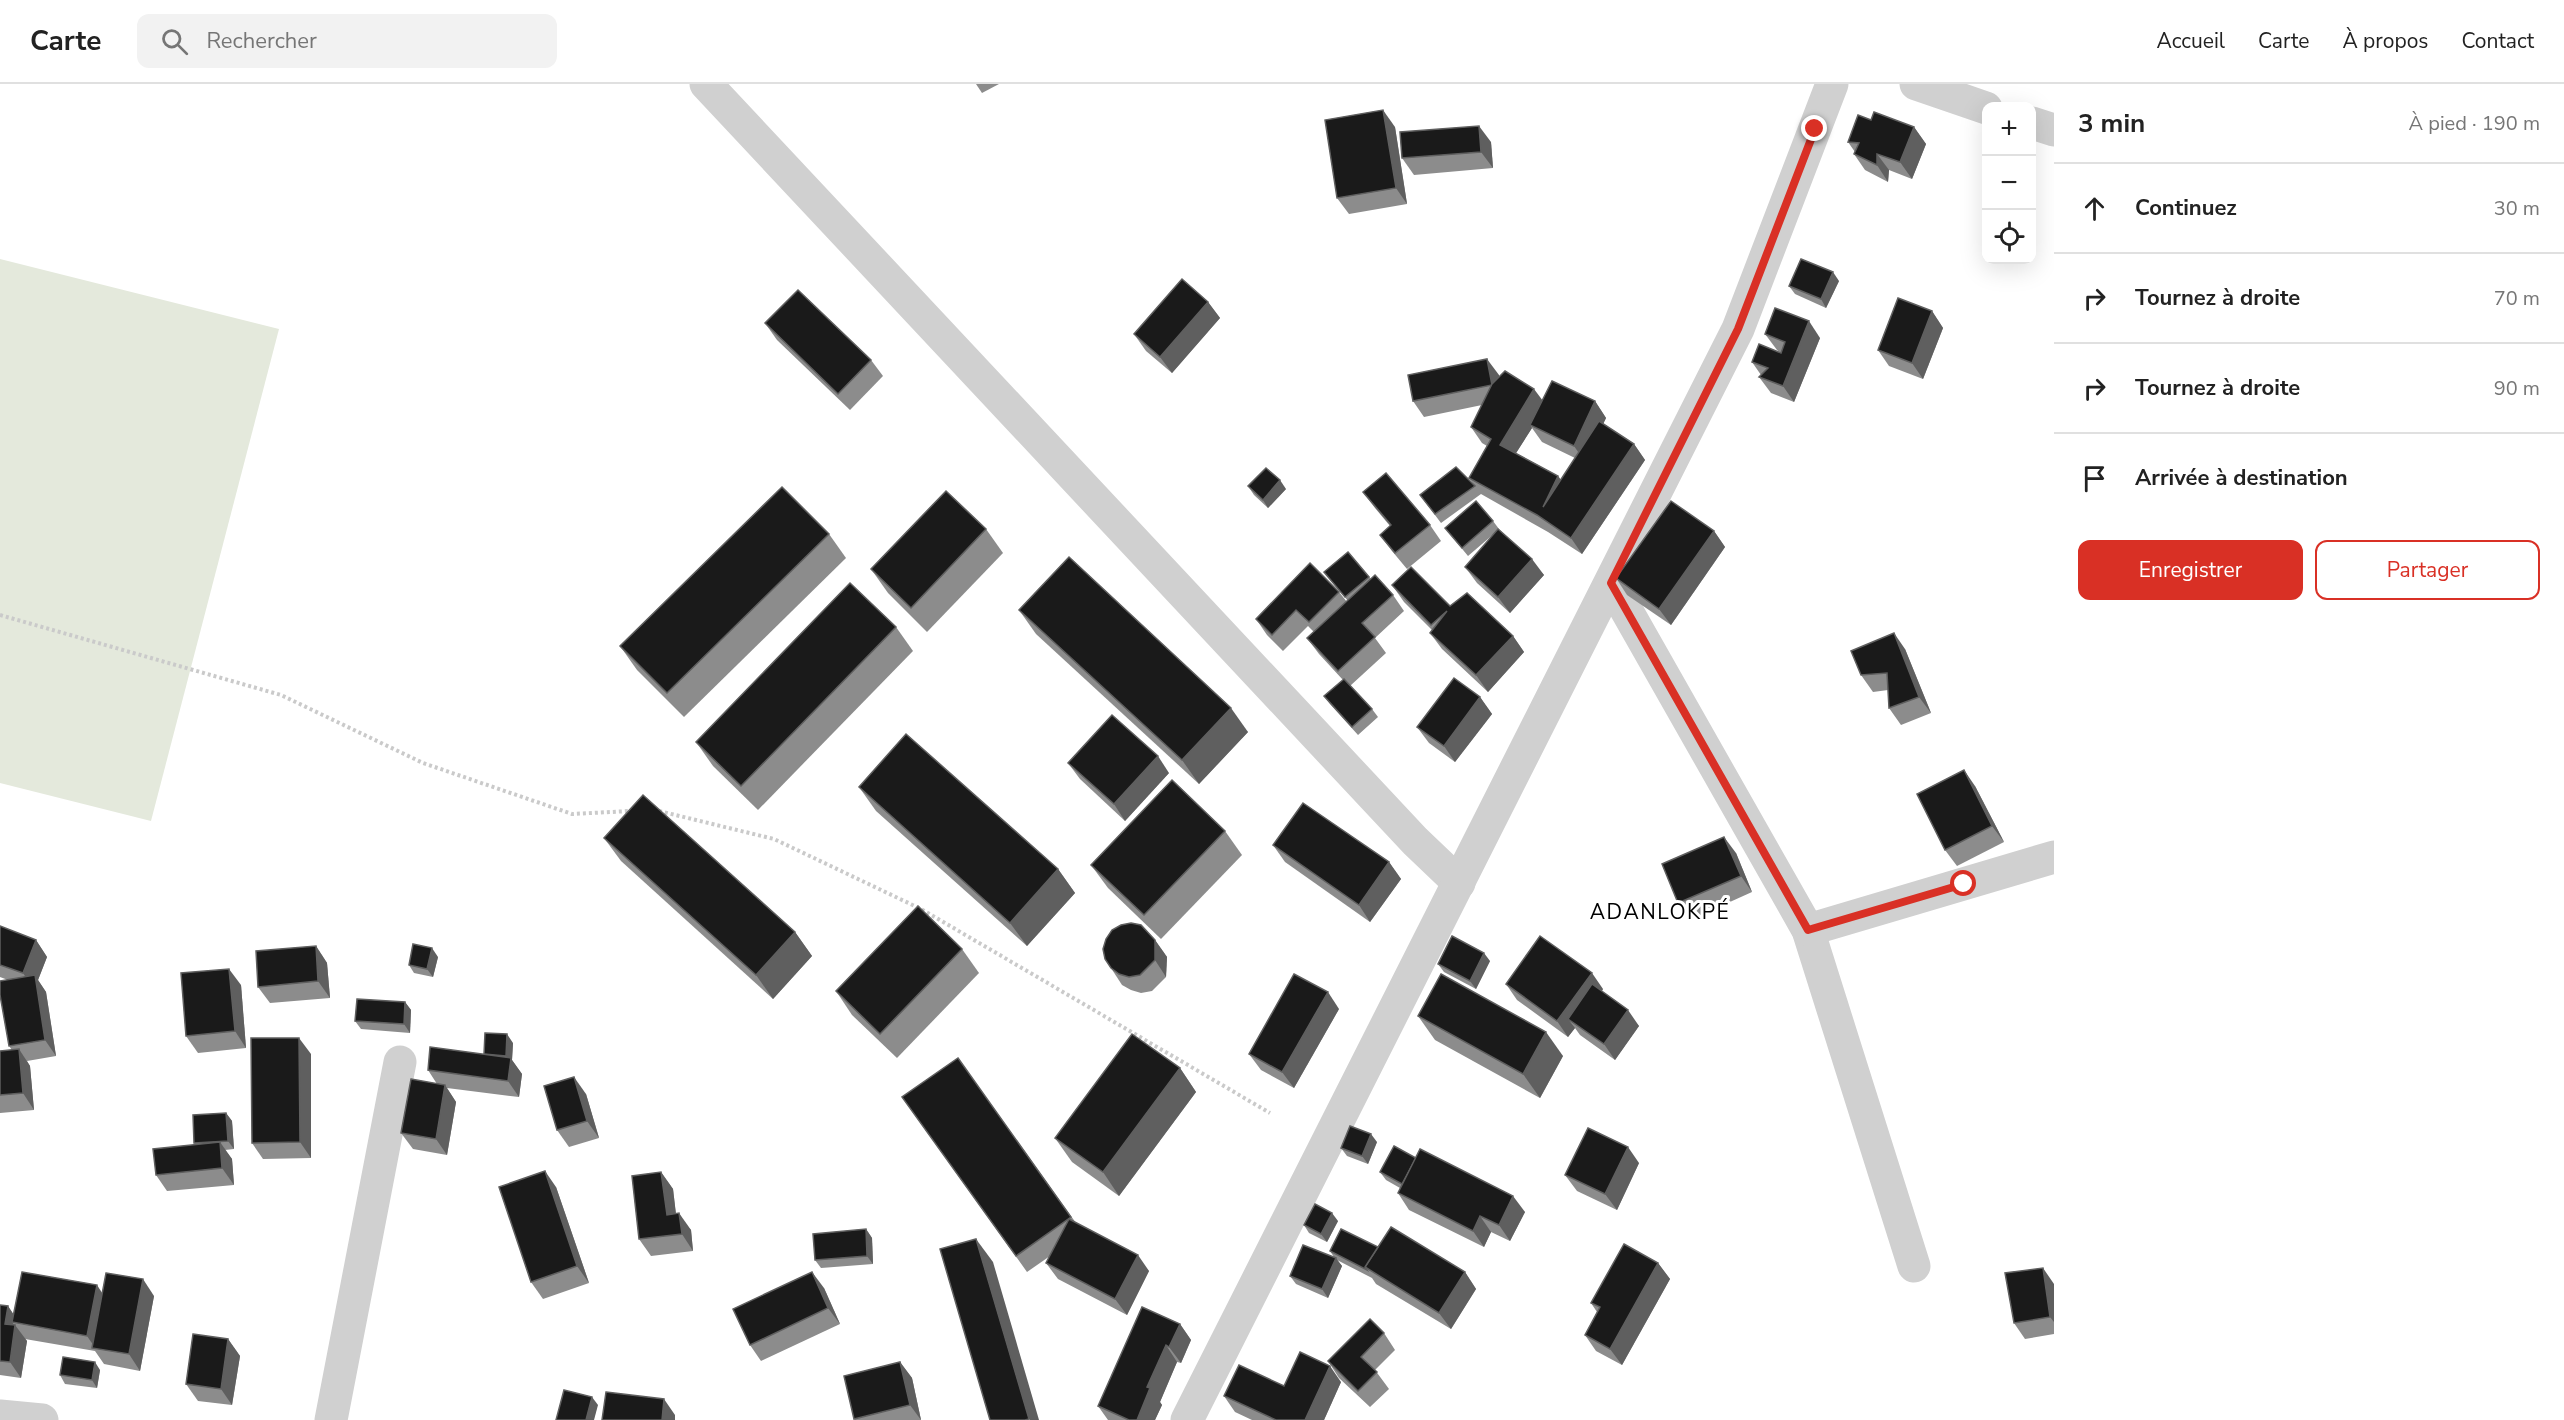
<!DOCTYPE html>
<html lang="fr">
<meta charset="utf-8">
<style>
body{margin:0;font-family:"Nunito Sans",sans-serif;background:#f2f2f2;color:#222}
.controls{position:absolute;right:18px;top:18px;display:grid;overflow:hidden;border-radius:12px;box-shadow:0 6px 24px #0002}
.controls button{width:54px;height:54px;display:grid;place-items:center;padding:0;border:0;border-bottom:2px solid #e0e0e0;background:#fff;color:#222;font:30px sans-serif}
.stop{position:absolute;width:18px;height:18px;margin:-14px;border:4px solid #d93025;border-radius:50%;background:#fff}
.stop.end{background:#d93025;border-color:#fff;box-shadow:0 2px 6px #0008}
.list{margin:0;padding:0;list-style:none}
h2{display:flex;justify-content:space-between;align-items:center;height:78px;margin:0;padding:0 24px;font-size:26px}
h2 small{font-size:20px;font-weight:400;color:#767676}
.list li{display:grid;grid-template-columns:39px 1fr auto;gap:18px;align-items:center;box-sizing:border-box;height:90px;padding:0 24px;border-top:2px solid #e0e0e0}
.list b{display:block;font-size:22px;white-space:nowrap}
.list em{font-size:20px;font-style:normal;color:#767676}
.actions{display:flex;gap:12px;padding:18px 24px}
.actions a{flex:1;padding:14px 0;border:2px solid #d93025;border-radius:12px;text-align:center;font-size:21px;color:#d93025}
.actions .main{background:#d93025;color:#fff}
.icon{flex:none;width:33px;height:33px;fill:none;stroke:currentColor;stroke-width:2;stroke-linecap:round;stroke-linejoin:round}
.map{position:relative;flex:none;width:2054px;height:1336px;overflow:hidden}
header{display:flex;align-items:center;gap:36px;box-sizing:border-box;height:84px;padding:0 30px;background:#fff;border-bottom:2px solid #e0e0e0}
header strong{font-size:28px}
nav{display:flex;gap:33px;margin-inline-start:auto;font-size:21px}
.search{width:420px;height:54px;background:#f2f2f2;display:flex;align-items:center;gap:15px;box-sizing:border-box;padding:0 21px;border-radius:12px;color:#767676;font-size:22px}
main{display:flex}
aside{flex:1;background:#fff}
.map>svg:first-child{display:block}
</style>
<header>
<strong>Carte</strong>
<div class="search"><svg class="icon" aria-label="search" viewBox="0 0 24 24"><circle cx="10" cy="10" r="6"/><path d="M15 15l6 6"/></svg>Rechercher</div>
<nav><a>Accueil</a><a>Carte</a><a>À propos</a><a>Contact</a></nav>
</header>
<main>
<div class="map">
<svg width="2054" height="1336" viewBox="0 0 2054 1336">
<rect width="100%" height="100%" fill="#fff"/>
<!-- garden -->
<path fill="#e4e9dc" d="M0 175 279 245 151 737 0 699Z"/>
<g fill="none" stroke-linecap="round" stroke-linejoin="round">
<!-- path -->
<g stroke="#cacaca" stroke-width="4" stroke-dasharray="3 3" stroke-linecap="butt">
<path d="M0 531 281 611 423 679 572 730 630 727"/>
<path d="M659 727 774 755 921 825 1270 1029"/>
</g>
<!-- minor -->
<g stroke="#d0d0d0" stroke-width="33">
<path d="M706 0 1415 757 1459 799"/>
<path d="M1916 0 1986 24"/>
<path d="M2032 39 2054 46"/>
<path d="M1611 499 1808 846 1914 1182"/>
<path d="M1808 846 2054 773"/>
<path d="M0 1332 42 1336"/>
<path d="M331 1336 400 978"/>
<path d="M1187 1336 1738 245 1832 0"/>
</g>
</g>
<!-- wall -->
<g fill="#8c8c8c" fill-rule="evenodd">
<path d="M976 0H999L982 9Z"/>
<path d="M1871 36 1914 43 1926 60 1912 95 1889 86 1888 98 1865 86 1854 70 1855 68 1848 58Z"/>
<path d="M1395 43 1407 120 1349 130 1337 114Z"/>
<path d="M1491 58 1493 84 1414 91 1402 74Z"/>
<path d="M1839 197 1826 224 1795 210 1789 202Z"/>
<path d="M1208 218 1220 234 1172 289 1146 267 1134 250Z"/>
<path d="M1932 227 1943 244 1923 295 1889 282 1878 266Z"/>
<path d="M765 239 871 276 883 292 850 326 777 256Z"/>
<path d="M1765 250 1820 254 1794 318 1771 309 1759 293 1761 291 1752 278 1781 269 1777 266Z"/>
<path d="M1499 291V294L1542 317H1595L1606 334 1603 340 1634 360 1645 376 1582 470 1548 448 1481 410 1441 439 1420 411 1475 402 1469 394 1487 362 1482 359 1471 343 1482 321 1424 333 1413 317ZM1532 344 1542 358 1575 374 1561 396 1558 392 1516 369Z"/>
<path d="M1248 402 1286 405 1268 424 1254 411Z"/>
<path d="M1363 408 1430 441 1441 457 1407 485 1392 467 1380 451 1390 442 1375 424Z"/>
<path d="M1493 437 1499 445 1544 491 1510 529 1477 499 1465 483 1496 448 1468 472 1445 444Z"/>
<path d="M986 445 1003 469 927 548 888 509 871 485Z"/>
<path d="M1714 447 1725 463 1671 541 1627 511 1616 494Z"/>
<path d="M829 450 846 474 684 633 637 586 620 562Z"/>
<path d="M1348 468 1371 495 1393 511 1404 527 1375 554 1386 569 1350 602 1372 625 1378 633 1358 651 1330 620 1324 612 1343 596 1319 570 1307 554 1314 548 1308 542 1283 567 1267 551 1256 535 1339 508 1347 518 1348 517 1324 488Z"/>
<path d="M1392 501 1450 522 1513 552 1524 568 1488 608 1442 565 1430 549 1432 546 1404 518Z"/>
<path d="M1019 526 1248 648 1199 700 1036 550Z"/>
<path d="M896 543 913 567 758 726 713 682 696 658Z"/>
<path d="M1905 565 1931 629 1901 641 1889 624 1888 606 1873 608 1861 591Z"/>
<path d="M1480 613 1492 630 1455 678 1429 659 1417 643Z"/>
<path d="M1068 679 1169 689 1125 737 1080 695Z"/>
<path d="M1975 702 2004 758 1957 782 1945 766Z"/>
<path d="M859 703 1058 785 1075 809 1027 862 876 727Z"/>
<path d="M1225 747 1242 771 1161 855 1108 804 1091 781Z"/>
<path d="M604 754 795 848 812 872 773 915 621 777Z"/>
<path d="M1273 761 1389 778 1401 795 1370 838 1285 778Z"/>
<path d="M1736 769 1752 808 1690 836 1678 819Z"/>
<path d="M0 842 36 856 47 873 38 896 46 908 56 972 27 977 30 982 34 1026 0 1029V967L12 966 9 962 8 896 0 893Z"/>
<path d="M1155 856 1167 873 1166 893 1152 907 1141 909 1131 906 1122 901 1111 884Z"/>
<path d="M316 862 327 879 330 914 270 919 258 903Z"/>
<path d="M962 865 979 889 897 974 852 931 836 907Z"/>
<path d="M438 873 433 893 414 889 409 881Z"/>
<path d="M1490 877 1476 905 1444 888 1438 880Z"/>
<path d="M1506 900 1603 905 1602 907 1639 942 1615 976 1580 951 1575 944 1568 953 1517 916Z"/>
<path d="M241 901 246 964 198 969 186 952Z"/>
<path d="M405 918 411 926 410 949 361 945 355 937Z"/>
<path d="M1339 925 1294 1004 1261 986 1249 970Z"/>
<path d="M1418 932 1563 972 1540 1014 1435 956Z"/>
<path d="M513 959 512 976 522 990 519 1013 447 1004 456 1018 447 1071 413 1065 401 1049 437 1000 428 986 484 970Z"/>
<path d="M311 970V1074L263 1075 252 1059Z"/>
<path d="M958 974 1076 1139 1149 1187 1127 1231 1058 1195 1046 1179 1050 1172 1027 1188 902 1013Z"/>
<path d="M1180 984 1196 1008 1119 1112 1072 1078 1055 1054Z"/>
<path d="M586 1010 599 1054 569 1063 557 1046Z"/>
<path d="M226 1029 232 1037 234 1065 225 1066 232 1075 234 1101 167 1107 156 1091 195 1061 194 1059Z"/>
<path d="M1377 1058 1368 1080 1347 1072 1341 1064Z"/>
<path d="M1416 1074 1525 1128 1510 1157 1491 1148 1484 1163 1409 1126 1398 1109 1400 1104 1386 1096 1380 1088Z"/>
<path d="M1639 1079 1617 1126 1577 1107 1565 1091Z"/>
<path d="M661 1088 673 1105 676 1130 691 1146 693 1167 651 1172 639 1155Z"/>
<path d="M556 1103 589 1199 543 1215 531 1198Z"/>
<path d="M1338 1137 1327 1158 1309 1149 1304 1141Z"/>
<path d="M866 1145 872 1154 873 1180 821 1184 815 1176Z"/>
<path d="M1378 1163 1465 1188 1476 1205 1451 1245 1376 1200 1372 1194 1337 1176 1342 1182 1328 1214 1296 1200 1290 1192 1334 1173 1330 1167Z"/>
<path d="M1658 1179 1670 1195 1622 1281 1596 1267 1585 1251 1597 1228 1591 1219Z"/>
<path d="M2054 1200V1250L2025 1255 2014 1239Z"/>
<path d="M824 1204 840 1240 761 1277 750 1261Z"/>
<path d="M102 1209 154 1212 140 1287 104 1280 95 1267 25 1255 27 1257 21 1294 0 1291V1221L8 1222 14 1231Z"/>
<path d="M1180 1240 1191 1256 1181 1279 1177 1278 1160 1318 1162 1321 1155 1336H1108L1098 1322Z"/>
<path d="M1384 1249 1395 1266 1375 1286 1389 1305 1370 1323 1339 1294 1328 1277Z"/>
<path d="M228 1255 240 1272 232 1321 198 1317 186 1300Z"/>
<path d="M900 1278 912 1294 921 1336H855L854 1335Z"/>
<path d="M100 1286 97 1304 65 1300 60 1291Z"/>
<path d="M1341 1298 1324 1336H1252L1235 1328 1224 1312 1284 1302Z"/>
</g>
<!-- shaded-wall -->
<g fill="#5f5f5f">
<path d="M1383 26 1395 43 1407 120 1396 104Z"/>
<path d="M1479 42 1491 58 1493 84 1481 68Z"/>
<path d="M1914 43 1926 60 1912 95 1900 78Z"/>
<path d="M1877 70 1889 86 1888 98 1877 81Z"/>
<path d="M1833 188 1839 197 1826 224 1821 215Z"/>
<path d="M1208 218 1220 234 1172 289 1160 273Z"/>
<path d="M1932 227 1943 244 1923 295 1912 279Z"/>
<path d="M1809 237 1820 254 1794 318 1783 302Z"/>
<path d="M1487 275 1499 291 1504 317 1492 301Z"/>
<path d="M1534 305 1546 321 1530 341 1532 344 1511 377 1500 361Z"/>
<path d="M1595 317 1606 334 1585 378 1574 362Z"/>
<path d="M1634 360 1645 376 1582 470 1571 454Z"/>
<path d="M1558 392 1570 409 1543 423Z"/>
<path d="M1280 396 1286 405 1268 424 1263 416Z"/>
<path d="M1714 447 1725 463 1671 541 1659 525Z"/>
<path d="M1532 475 1544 491 1510 529 1498 513Z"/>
<path d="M1894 549 1905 565 1931 629 1919 613Z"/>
<path d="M1513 552 1524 568 1488 608 1476 591Z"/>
<path d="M1480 613 1492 630 1455 678 1444 662Z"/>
<path d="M1231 624 1248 648 1199 700 1182 676Z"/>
<path d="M1158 672 1169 689 1125 737 1114 720Z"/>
<path d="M1964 686 1975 702 2004 758 1992 742Z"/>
<path d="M1724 753 1736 769 1752 808 1741 792Z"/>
<path d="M1389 778 1401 795 1370 838 1359 821Z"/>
<path d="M1058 785 1075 809 1027 862 1010 839Z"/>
<path d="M795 848 812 872 773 915 756 891Z"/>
<path d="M36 856 47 873 38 896 46 908 56 972 45 956 34 906 23 889Z"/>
<path d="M1155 856 1167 873 1166 893 1155 876Z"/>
<path d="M316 862 327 879 330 914 318 897Z"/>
<path d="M432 864 438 873 433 893 427 885Z"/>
<path d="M1484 869 1490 877 1476 905 1470 897Z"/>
<path d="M229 885 241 901 246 964 235 947Z"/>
<path d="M1592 889 1603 905 1577 941 1568 935 1575 944 1568 953 1557 937Z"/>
<path d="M1328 908 1339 925 1294 1004 1282 988Z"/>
<path d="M405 918 411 926 410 949 404 940Z"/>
<path d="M1628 926 1639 942 1615 976 1604 960Z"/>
<path d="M1546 948 1563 972 1540 1014 1523 990Z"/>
<path d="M507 950 513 959 512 976 522 990 519 1013 508 997 510 978 506 972Z"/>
<path d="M299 954 311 970V1074L300 1058Z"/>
<path d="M19 965 30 982 34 1026 23 1009Z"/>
<path d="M1180 984 1196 1008 1119 1112 1103 1088Z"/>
<path d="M574 993 586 1010 599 1054 587 1037Z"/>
<path d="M445 1001 456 1018 447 1071 436 1055Z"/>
<path d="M226 1029 232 1037 234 1065 228 1057Z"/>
<path d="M1371 1050 1377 1058 1368 1080 1362 1072Z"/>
<path d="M220 1058 232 1075 234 1101 222 1084Z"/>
<path d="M1628 1063 1639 1079 1617 1126 1605 1110Z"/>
<path d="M545 1087 556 1103 589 1199 577 1182Z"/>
<path d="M661 1088 673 1105 678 1148 667 1131Z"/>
<path d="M1513 1112 1525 1128 1510 1157 1499 1141Z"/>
<path d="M679 1129 691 1146 693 1167 682 1150Z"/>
<path d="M1332 1129 1338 1137 1327 1158 1321 1150Z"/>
<path d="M1480 1132 1491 1148 1484 1163 1473 1147Z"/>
<path d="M866 1145 872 1154 873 1180 867 1172Z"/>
<path d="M976 1155 993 1178 1039 1336H1030L1029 1335Z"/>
<path d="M1138 1171 1149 1187 1127 1231 1115 1215Z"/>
<path d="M1336 1174 1342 1182 1328 1214 1322 1205Z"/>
<path d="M1658 1179 1670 1195 1622 1281 1610 1265Z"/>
<path d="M2043 1184 2054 1200V1238L2050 1233Z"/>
<path d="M812 1188 824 1204 840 1240 828 1224Z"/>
<path d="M1465 1188 1476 1205 1451 1245 1439 1229Z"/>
<path d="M143 1195 154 1212 140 1287 129 1270Z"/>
<path d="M97 1201 108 1218 96 1265 87 1252Z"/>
<path d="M8 1222 19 1239 12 1238 15 1242V1241L27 1257 21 1294 10 1278 5 1240Z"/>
<path d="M1180 1240 1191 1256 1181 1279 1169 1263Z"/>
<path d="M228 1255 240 1272 232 1321 221 1305Z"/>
<path d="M1166 1261 1177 1278 1160 1318 1162 1321 1155 1336H1137L1147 1303Z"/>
<path d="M95 1278 100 1286 97 1304 92 1296Z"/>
<path d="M900 1278 912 1294 921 1336 910 1321Z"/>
<path d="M1330 1282 1341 1298 1324 1336H1305Z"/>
<path d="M592 1313 598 1321 594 1336H586Z"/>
<path d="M664 1315 675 1331V1336H662Z"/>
</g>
<!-- building -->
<g fill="#1a1a1a" stroke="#5f5f5f" stroke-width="1.5">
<path d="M1383 26 1396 104 1337 114 1325 36Z"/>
<path d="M1874 28 1914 43 1900 78 1877 70V81L1854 70 1859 59 1848 58 1858 31 1871 36Z"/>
<path d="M1479 42 1481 68 1402 74 1400 48Z"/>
<path d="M1801 175 1833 188 1821 215 1789 202Z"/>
<path d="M1182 195 1208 218 1160 273 1134 250Z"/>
<path d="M798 206 871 276 838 310 765 239Z"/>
<path d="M1898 214 1932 227 1912 279 1878 266Z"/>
<path d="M1775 224 1809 237 1783 302 1759 293 1768 284 1752 278 1759 260 1781 269 1785 258 1765 250Z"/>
<path d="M1487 275 1492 301 1413 317 1408 291Z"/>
<path d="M1505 287 1534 305 1500 361 1558 392 1543 423 1599 337 1634 360 1571 454 1537 431 1469 394 1491 355 1471 343 1492 300Z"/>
<path d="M1552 297 1595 317 1574 362 1530 341Z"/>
<path d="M1456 383 1475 402 1435 430 1420 411Z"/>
<path d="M1266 384 1280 396 1263 416 1248 402Z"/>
<path d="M1386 389 1430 441 1395 469 1380 451 1391 441 1363 408Z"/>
<path d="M782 403 829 450 667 609 620 562Z"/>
<path d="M946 407 986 445 911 524 871 485Z"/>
<path d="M1476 417 1493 437 1462 464 1445 444Z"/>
<path d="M1671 417 1714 447 1659 525 1616 494Z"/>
<path d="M1498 445 1532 475 1498 513 1465 483Z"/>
<path d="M1348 468 1369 493 1345 513 1324 488Z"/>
<path d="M1069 473 1231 624 1182 676 1019 526Z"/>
<path d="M1310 479 1339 508 1309 538 1296 526 1272 551 1256 535Z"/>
<path d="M1411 483 1450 522 1467 509 1513 552 1476 591 1430 549 1447 527 1431 541 1392 501Z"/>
<path d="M1375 491 1393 511 1362 539 1375 553 1338 587 1307 554Z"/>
<path d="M850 499 896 543 741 702 696 658Z"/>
<path d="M1894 549 1919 613 1889 624 1887 589 1861 591 1851 567Z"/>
<path d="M1454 594 1480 613 1444 662 1417 643Z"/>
<path d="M1344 595 1372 625 1352 643 1324 612Z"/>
<path d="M1112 631 1158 672 1114 720 1068 679Z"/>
<path d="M906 650 1058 785 1010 839 859 703Z"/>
<path d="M1964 686 1992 742 1945 766 1917 710Z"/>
<path d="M1172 696 1225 747 1144 831 1091 781Z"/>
<path d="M643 711 795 848 756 891 604 754Z"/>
<path d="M1303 719 1389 778 1359 821 1273 761Z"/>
<path d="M1724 753 1741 792 1678 819 1662 780Z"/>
<path d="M918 822 962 865 880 950 836 907Z"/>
<path d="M1131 839 1141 841 1155 856V876L1140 891 1129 893 1119 890 1111 884 1105 875 1103 865 1106 855 1112 846 1121 841Z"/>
<path d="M0 842 36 856 23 889 0 881Z"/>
<path d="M1452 852 1484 869 1470 897 1438 880Z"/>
<path d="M1540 852 1592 889 1557 937 1506 900Z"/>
<path d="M413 860 432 864 427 885 409 881Z"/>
<path d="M316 862 318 897 258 903 256 867Z"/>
<path d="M229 885 235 947 186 952 181 889Z"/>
<path d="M1294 890 1328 908 1282 988 1249 970Z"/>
<path d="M1441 890 1546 948 1523 990 1418 932Z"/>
<path d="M35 891 45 956 9 962 0 911V897Z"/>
<path d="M1592 900 1628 926 1604 960 1568 935Z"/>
<path d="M357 915 405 918 404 940 355 937Z"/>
<path d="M485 949 507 950 506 972 484 970Z"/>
<path d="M1132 950 1180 984 1103 1088 1055 1054Z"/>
<path d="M251 954H299L300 1058 252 1059Z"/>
<path d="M430 963 511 974 508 997 428 986Z"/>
<path d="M19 965 23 1009 0 1011V967Z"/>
<path d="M958 974 1071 1133 1016 1172 902 1013Z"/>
<path d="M574 993 587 1037 557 1046 544 1002Z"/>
<path d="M411 995 445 1001 436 1055 401 1049Z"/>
<path d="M226 1029 228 1057 194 1059 193 1031Z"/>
<path d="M1350 1042 1371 1050 1362 1072 1341 1064Z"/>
<path d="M1588 1044 1628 1063 1605 1110 1565 1091Z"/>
<path d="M220 1058 222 1084 156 1091 153 1065Z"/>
<path d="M1394 1062 1416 1074 1402 1100 1380 1088Z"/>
<path d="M1420 1065 1513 1112 1499 1141 1480 1132 1473 1147 1398 1109Z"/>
<path d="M545 1087 577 1182 531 1198 499 1103Z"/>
<path d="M661 1088 667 1131 679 1129 682 1150 639 1155 632 1092Z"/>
<path d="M1315 1120 1332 1129 1321 1150 1304 1141Z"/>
<path d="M1069 1135 1138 1171 1115 1215 1046 1179Z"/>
<path d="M1391 1143 1465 1188 1439 1229 1365 1183Z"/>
<path d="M866 1145 867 1172 815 1176 813 1150Z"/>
<path d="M1341 1145 1378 1163 1365 1183 1367 1186 1330 1167Z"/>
<path d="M976 1155 1029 1335 1025 1336H990L940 1165Z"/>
<path d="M1624 1160 1658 1179 1610 1265 1585 1251 1600 1223 1591 1219Z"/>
<path d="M1303 1161 1336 1174 1322 1205 1290 1192Z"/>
<path d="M2043 1184 2050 1233 2014 1239 2005 1189Z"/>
<path d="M22 1188 97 1201 87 1252 12 1238Z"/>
<path d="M812 1188 828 1224 750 1261 733 1225Z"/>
<path d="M106 1189 143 1195 129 1270 92 1264Z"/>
<path d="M0 1221 8 1222 5 1240 15 1241 10 1278 0 1277Z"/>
<path d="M1142 1223 1180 1240 1169 1263 1166 1261 1147 1303 1150 1304 1137 1336H1129L1098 1322Z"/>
<path d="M1370 1235 1384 1249 1361 1273 1377 1288 1358 1307 1328 1277Z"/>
<path d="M193 1250 228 1255 221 1305 186 1300Z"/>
<path d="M1300 1268 1330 1282 1305 1336H1276L1224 1312 1239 1281 1284 1302Z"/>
<path d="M63 1273 95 1278 92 1296 60 1291Z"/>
<path d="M900 1278 910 1321 854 1335 844 1292Z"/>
<path d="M564 1306 592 1313 586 1336H556Z"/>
<path d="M606 1308 664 1315 662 1336H602Z"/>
</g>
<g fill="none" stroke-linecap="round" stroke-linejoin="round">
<!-- route -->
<path stroke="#d93025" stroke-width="8" d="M1815 45 1738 245 1611 499 1808 846 1964 800"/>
</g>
<g text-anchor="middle" stroke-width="6" stroke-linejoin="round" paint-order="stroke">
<!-- quarter labels -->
<g font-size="21" letter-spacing="1.5" fill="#000" stroke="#fff">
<text x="1660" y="835">ADANLOKPÉ</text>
</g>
</g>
</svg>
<div class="controls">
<button>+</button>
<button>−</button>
<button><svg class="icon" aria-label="locate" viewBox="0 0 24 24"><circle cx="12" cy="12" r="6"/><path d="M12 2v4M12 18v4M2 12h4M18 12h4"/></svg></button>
</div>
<div class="stop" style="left:1964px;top:800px"></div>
<div class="stop end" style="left:1815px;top:45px"></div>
</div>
<aside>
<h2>3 min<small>À pied · 190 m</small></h2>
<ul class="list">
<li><svg class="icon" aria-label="ahead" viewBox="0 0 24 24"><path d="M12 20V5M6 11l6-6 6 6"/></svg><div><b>Continuez</b></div><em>30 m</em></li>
<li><svg class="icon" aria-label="right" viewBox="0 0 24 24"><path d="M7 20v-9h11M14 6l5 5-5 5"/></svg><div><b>Tournez à droite</b></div><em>70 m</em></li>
<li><svg class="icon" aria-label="right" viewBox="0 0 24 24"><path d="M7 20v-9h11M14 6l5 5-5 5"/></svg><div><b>Tournez à droite</b></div><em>90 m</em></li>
<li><svg class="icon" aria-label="arrive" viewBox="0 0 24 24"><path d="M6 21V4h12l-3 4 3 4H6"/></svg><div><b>Arrivée à destination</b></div></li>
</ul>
<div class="actions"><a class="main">Enregistrer</a><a>Partager</a></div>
</aside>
</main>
